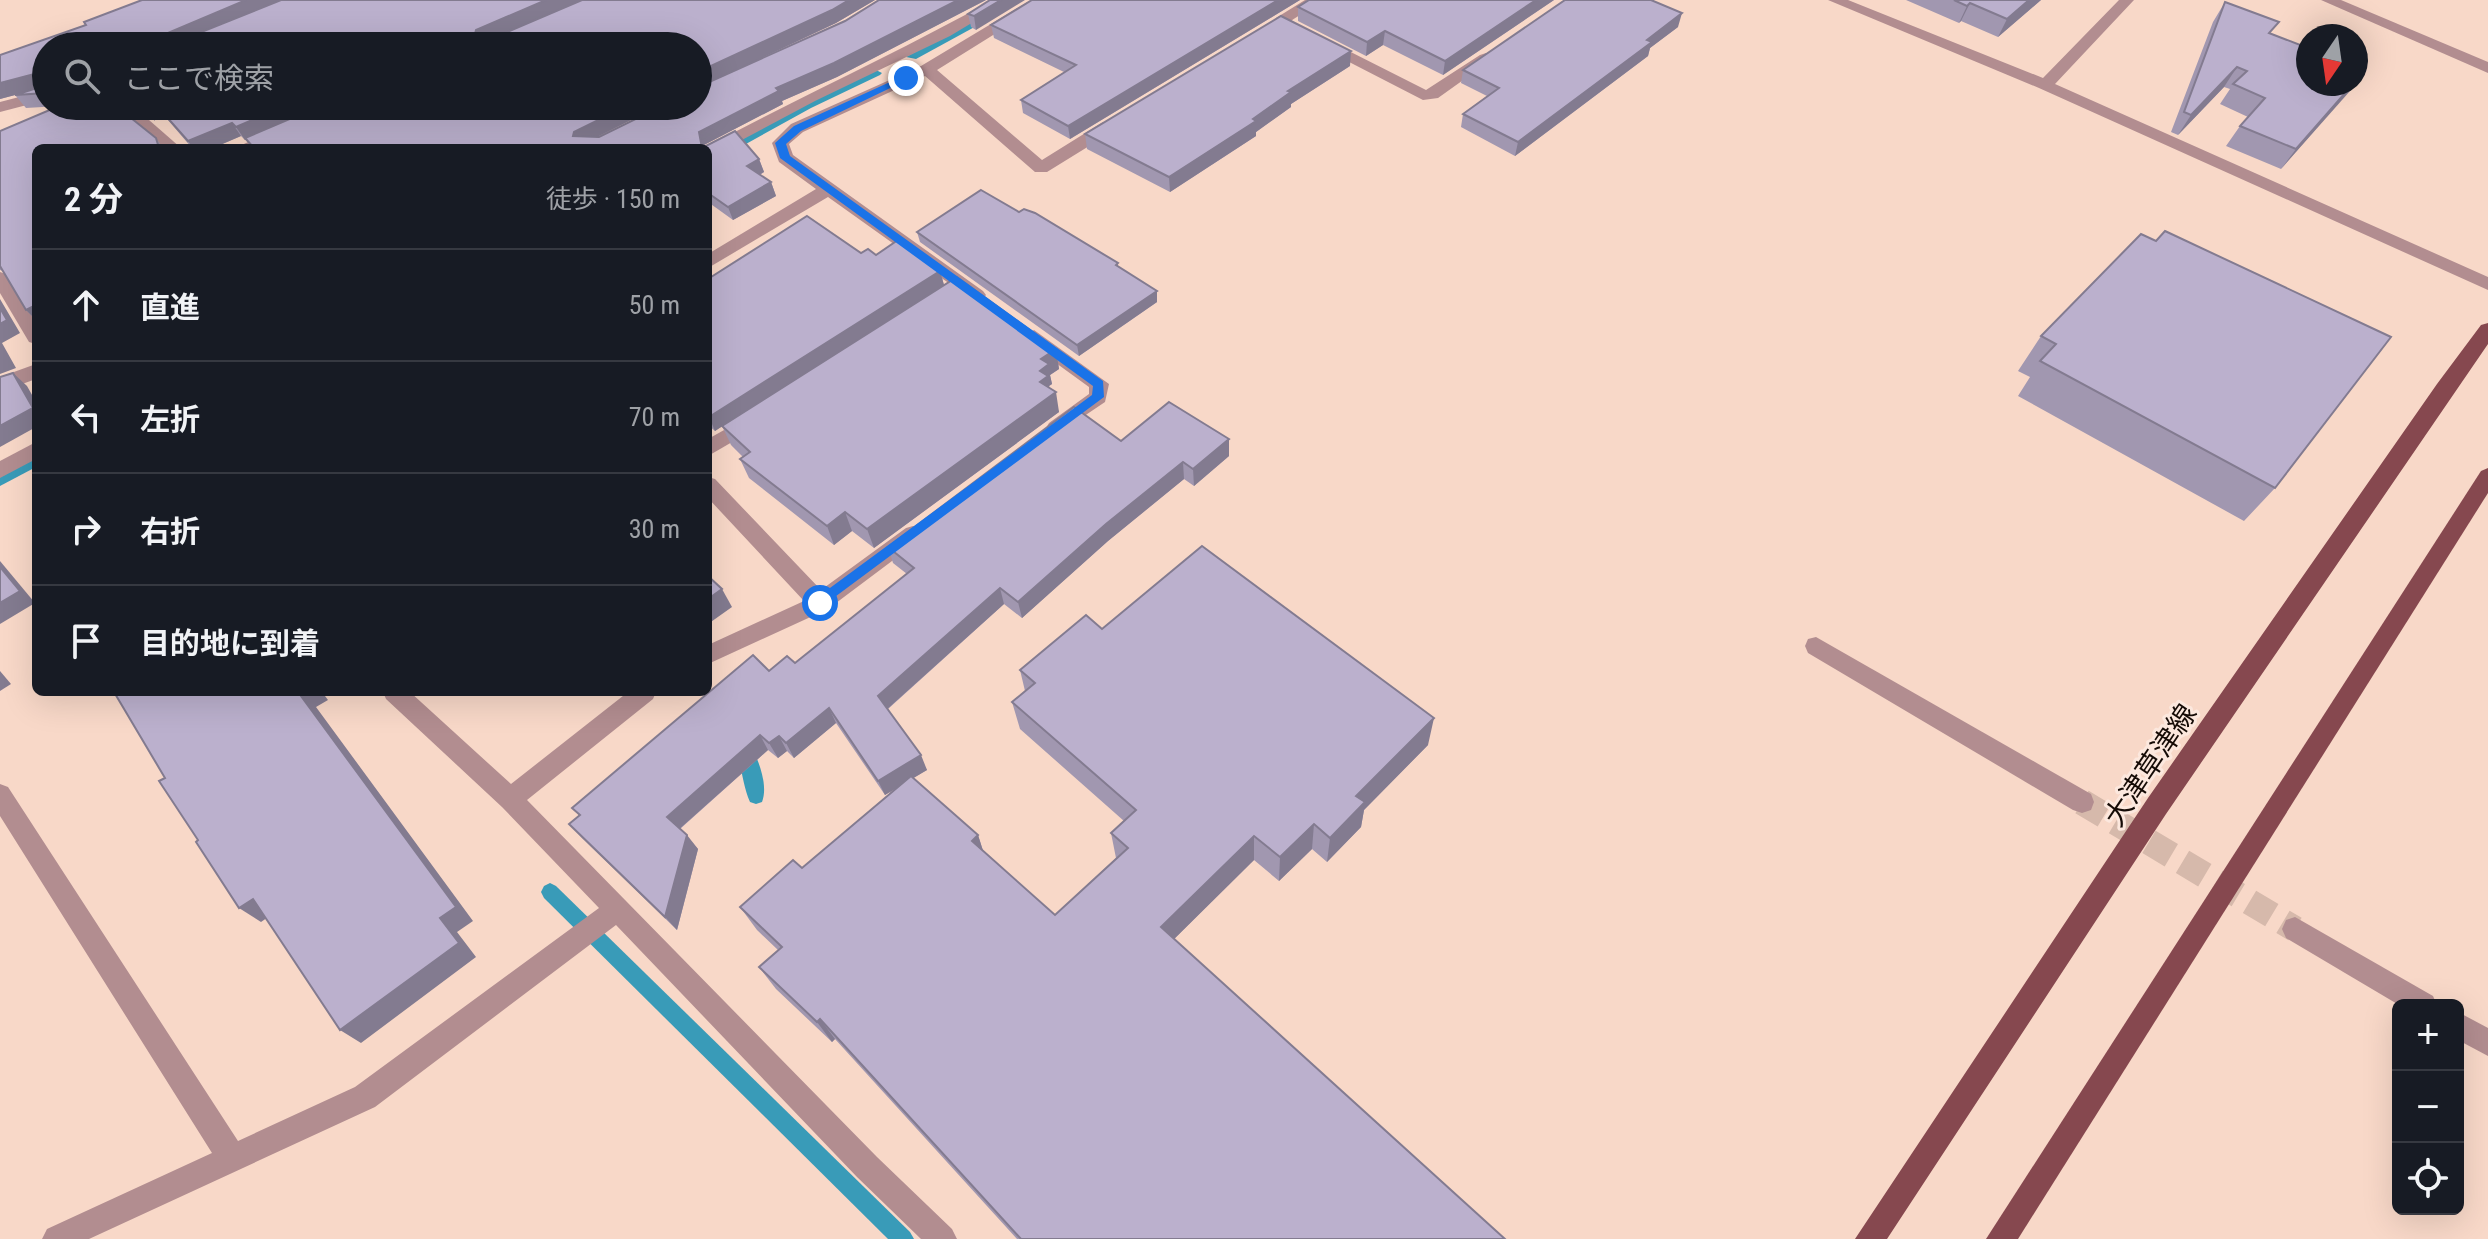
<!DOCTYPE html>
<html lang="ja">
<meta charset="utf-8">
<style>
body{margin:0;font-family:"Roboto Condensed","Noto Sans JP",sans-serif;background:#20242c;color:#f1f3f6}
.controls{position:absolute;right:24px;bottom:24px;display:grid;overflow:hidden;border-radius:12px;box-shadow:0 8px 32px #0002}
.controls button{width:72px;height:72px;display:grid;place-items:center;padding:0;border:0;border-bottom:2px solid #363941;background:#171b24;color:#f1f3f6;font:40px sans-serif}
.compass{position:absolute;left:2296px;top:24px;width:72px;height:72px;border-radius:50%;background:#171b24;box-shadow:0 8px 32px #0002;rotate:193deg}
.stop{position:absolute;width:24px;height:24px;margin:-18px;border:6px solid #1a73e8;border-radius:50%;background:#fff}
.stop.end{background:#1a73e8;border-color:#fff;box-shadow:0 2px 8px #0008}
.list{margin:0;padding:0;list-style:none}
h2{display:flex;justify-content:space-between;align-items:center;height:104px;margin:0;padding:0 32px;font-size:34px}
h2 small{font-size:26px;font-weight:400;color:#9ea1a6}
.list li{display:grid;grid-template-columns:52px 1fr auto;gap:24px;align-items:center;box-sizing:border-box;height:112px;padding:0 32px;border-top:2px solid #363941}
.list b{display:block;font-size:30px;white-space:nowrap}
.list em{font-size:26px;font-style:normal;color:#9ea1a6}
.icon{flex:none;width:44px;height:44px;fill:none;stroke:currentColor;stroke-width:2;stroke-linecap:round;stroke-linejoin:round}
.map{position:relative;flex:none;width:2488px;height:1239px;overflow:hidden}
.search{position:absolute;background:#171b24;box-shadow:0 8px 32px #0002;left:32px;top:32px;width:680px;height:88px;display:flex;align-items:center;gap:20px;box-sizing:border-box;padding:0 28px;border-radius:44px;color:#9ea1a6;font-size:30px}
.panel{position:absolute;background:#171b24;box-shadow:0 8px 32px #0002;left:32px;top:144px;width:680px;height:552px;border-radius:12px}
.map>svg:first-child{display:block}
</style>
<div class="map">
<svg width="2488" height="1239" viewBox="0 0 2488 1239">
<rect width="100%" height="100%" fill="#f8d8c8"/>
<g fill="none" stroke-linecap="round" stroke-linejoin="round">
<!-- stream -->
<g fill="#399bb8" fill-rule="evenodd">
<path d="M1011 0H1024L916 59 906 57Z"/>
<path d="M876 70 882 73 880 75 811 108 708 165V156L803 102Z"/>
<path d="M36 454V467L0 486V473Z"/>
<path d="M743 739 749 741C757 757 769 784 762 802L756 804 750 802C742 784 742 764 734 746L737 741Z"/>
<path d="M550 883 556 886 910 1232 914 1239H888L544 898 541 892 544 886Z"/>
</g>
<!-- minor-tunnel -->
<path stroke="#d6b9ab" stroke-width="26" stroke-dasharray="26 13" stroke-linecap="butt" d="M2082 802 2295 929"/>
<!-- minor -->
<g fill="#b28d90" fill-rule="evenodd">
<path d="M992 0H1010L950 36 815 101 708 158V148H705C799 97 898 53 992 0Z"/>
<path d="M1031 0H1049L937 70 1042 160 1103 122H1115L1117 126 1115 130 1047 172H1035L925 76 803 132 789 144 793 155 983 291 986 295 983 299H971L828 197 708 268V254L816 189 779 162 772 143 791 124 921 66Z"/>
<path d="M1305 0H1323L1286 24H1276V18Z"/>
<path d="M1828 0H1848L2043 78 2119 0H2134L2055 84 2488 277V290L2039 88Z"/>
<path d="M2321 0H2341L2488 62V73Z"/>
<path d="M1325 39 1426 90 1480 55 1486 53 1494 58 1438 98 1423 100 1320 47V41Z"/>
<path d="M46 90V100L0 112V102Z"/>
<path d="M115 106H133L181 148H163Z"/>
<path d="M279 128 287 133 285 137 258 148H235Z"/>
<path d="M0 272 6 274 36 322V344L29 342 0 293Z"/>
<path d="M1034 330 1109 384 1105 402 1056 435 1049 433 1046 428 1049 423 1089 394V387L1027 342 1025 337Z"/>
<path d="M36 364V379L0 392V377Z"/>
<path d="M751 415 758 417 761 422 758 427 708 456V439Z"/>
<path d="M36 442V459L0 478V461Z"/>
<path d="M708 477 715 479 821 590 906 528 913 526 920 528 924 534 920 540 828 609 708 664V645L804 601 708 498Z"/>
<path d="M1816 637 2091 794 2094 802 2091 810 2082 813 2073 810 1808 653 1805 646 1808 639Z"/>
<path d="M383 692H410L511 784 628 692H656L653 699 527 800 877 1157 952 1229 957 1239H921L857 1177 616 925 375 1107 89 1239H42L47 1229 212 1153 0 816V784L8 787 238 1141 355 1087 599 908 502 807 386 699Z"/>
<path d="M2295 917 2433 996 2437 1005H2399L2286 938 2282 929 2286 920Z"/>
<path d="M2458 1012 2488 1028V1056L2458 1040Z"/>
</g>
<!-- primary -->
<g fill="#86484f" fill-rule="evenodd">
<path d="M2488 323V344L2166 814 1887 1239H1855L2148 798 2437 384 2481 325Z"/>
<path d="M2488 468V493L2018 1239H1986L2481 471Z"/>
</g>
</g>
<!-- wall -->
<g fill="#a197b0">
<path d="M142 0H875L836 23 726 75 845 21 879 0H986L837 77 782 101 783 104 704 145V147L735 131 759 159 764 172 760 175 771 182 776 196 733 220 708 202V148H252L246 140H245L241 136 213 148H192L156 106H659L597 137H599L662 106H698V46H46V106H116L156 138 163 148H36V320L26 310 3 271 0 270V131L59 106 26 108 15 95 0 99V55L86 25 84 22Z"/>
<path d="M990 0 976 30 971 27 968 14Z"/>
<path d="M1031 0H1300L1070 139 1023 113 1021 100 1064 72 994 38 991 25Z"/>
<path d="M1309 0H1554L1443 75 1383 45 1366 56 1298 21V7Z"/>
<path d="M1906 0H2041L1998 37 1961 21 1959 23Z"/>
<path d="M2225 2 2271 34 2308 84H2355L2281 169 2226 146 2240 126 2248 117 2220 104 2230 89 2224 87 2178 135 2171 132 2213 22Z"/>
<path d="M1678 27 1650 48 1648 56 1515 156 1461 127 1463 114 1487 96 1461 83 1463 70Z"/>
<path d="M1350 66 1291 104V107L1256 132V136L1170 192 1087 149 1085 134Z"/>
<path d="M138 106H150L155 121Z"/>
<path d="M1019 212 1118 263V267L1157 291V302L1079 356 920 242 917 232Z"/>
<path d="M2156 241 2275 488 2244 521 2018 396 2030 377 2018 371 2041 336Z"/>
<path d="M861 253 876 255 940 271 944 285 822 363 1056 349 1059 369 1050 375 1052 384 1049 386 1059 412 874 548 852 531 834 545 749 478 740 459 743 457 731 445 722 426 715 431 708 425V279Z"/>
<path d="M1121 441 1229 456 1194 486 1184 479 1108 541 1022 618 1004 604 888 709 927 770 913 778 978 835 983 851 1055 915 1116 858 1111 833 1124 821 1020 729 1012 702 1025 691 1020 670 1102 629 1428 745 1364 810 1361 827 1327 862 1312 849 1279 881 1254 860 1174 939 1505 1239H1017L835 1039 832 1042 776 989 759 967 778 950 757 930 740 907 802 868 895 789 885 795 836 723 794 758 787 751 778 758 768 750 680 829 698 849 677 930 582 838 569 824 579 815 572 808 769 671 795 663 907 574 893 563 888 547Z"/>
</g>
<!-- shaded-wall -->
<g fill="#837b90">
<path d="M246 0H285L178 46 168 33Z"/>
<path d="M546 0H583L482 46 475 34 476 30Z"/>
<path d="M849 0H875L836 23 698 88V72Z"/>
<path d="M958 0H986L837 77 782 101 783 104 704 145V148H702L699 132 776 88Z"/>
<path d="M1001 0H1025L976 30 974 16Z"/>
<path d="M1278 0H1300L1070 139 1068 126Z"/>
<path d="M1536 0H1554L1443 75 1445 61Z"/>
<path d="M2029 0H2041L1998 37 2007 19Z"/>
<path d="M1970 3 1961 21 1959 23 1967 6Z"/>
<path d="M1682 13 1678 27 1650 48 1648 56 1515 156 1518 142Z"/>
<path d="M1385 31 1383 45 1366 56 1367 42Z"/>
<path d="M1351 51 1350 66 1291 104V107L1256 132V136L1170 192 1169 177 1253 119 1288 91Z"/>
<path d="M2237 67 2224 87 2178 135 2191 115Z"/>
<path d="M34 74 45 87 0 99V83Z"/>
<path d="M2353 84H2355L2350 91 2281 169 2296 149Z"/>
<path d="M144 106H150L155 121 145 108Z"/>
<path d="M284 106H324L245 140 236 127Z"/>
<path d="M627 106H659L581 145 573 136 574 132Z"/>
<path d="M232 123 241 136 213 148H193L188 141Z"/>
<path d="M759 159 764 172 751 179 747 166Z"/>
<path d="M771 182 776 196 733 220 728 207Z"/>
<path d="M940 271 944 285 715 431 709 417Z"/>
<path d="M1157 291V302L1079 356 1077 345Z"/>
<path d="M0 299 20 333 2 343 16 368 0 374Z"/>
<path d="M36 305V320L26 310Z"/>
<path d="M1056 349 1059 369 1050 375 1052 384 1049 386 1051 396 1056 392 1059 412 874 548 867 529 1040 371 1041 359Z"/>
<path d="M13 373 27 386 36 402V427L0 447V426Z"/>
<path d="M1229 439V456L1194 486 1193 469Z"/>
<path d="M1183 462 1184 479 1108 541 1022 618 1018 602 1106 524Z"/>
<path d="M845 512 852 531 834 545 827 526Z"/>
<path d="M0 561 35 603 0 624Z"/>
<path d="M1000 588 1004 604 885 711 878 696Z"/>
<path d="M722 589 732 607 708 624V599Z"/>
<path d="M0 671 11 684 0 691Z"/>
<path d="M298 692H322L328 700 316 707 473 921 457 932 476 957 361 1043 340 1030 440 918Z"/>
<path d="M829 708 836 723 794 758 786 743Z"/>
<path d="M1434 718 1428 745 1364 810 1361 827 1327 862 1330 838 1356 796Z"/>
<path d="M760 735 768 750 677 831 667 817Z"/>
<path d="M779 736 787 751 778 758 769 743Z"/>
<path d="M921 755 927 770 885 795 878 781Z"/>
<path d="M1314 824 1312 849 1279 881 1280 857Z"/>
<path d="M687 835 698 849 677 930 665 917Z"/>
<path d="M978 835 986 860 972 841Z"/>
<path d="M1254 836V860L1164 949 1161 927Z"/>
<path d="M253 899 274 913 261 922 239 908Z"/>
<path d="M820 1019 835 1039 832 1042 817 1022Z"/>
</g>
<!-- building -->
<g fill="#bbb0cd" stroke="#837b90" stroke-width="2">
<path d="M142 0H246L168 33 194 35 281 0H546L476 30 475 34 500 35 582 0H849L832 10 698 72V46H46V93L15 95 37 88 38 77 34 74 0 83V55L86 25 84 22Z"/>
<path d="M879 0H958L834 63 776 88 779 91 699 132 702 148 735 131 759 159 747 166 771 182 728 207 708 193V148H254L245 138 320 106H627L574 132 573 136 599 137 662 106H698V87L845 21Z"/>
<path d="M990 0H1001L974 16 968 14Z"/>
<path d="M1032 0H1278L1068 126 1021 100 1076 65 991 25Z"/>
<path d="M1309 0H1536L1445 61 1385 31 1367 42 1298 7Z"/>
<path d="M1565 0H1651L1682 13 1647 40 1652 42 1518 142 1463 114 1499 88 1463 70Z"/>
<path d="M1954 0H2029L2007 19 1970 3 1967 6Z"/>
<path d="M2225 2 2279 22 2269 33 2308 48V84H2353L2296 149 2240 126 2265 98 2233 84 2247 71 2237 67 2191 115 2184 112Z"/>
<path d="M1281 16 1351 51 1288 91 1291 92 1253 119 1256 121 1169 177 1085 134Z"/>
<path d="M2356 67 2365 71 2356 81Z"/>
<path d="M59 106H116L156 138 159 148H36V305L26 310 0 266V131Z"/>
<path d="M157 106H284L236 127 232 123 188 141Z"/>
<path d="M981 190 1019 212 1024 209 1035 213 1118 263 1116 265 1157 291 1077 345 917 232Z"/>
<path d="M807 216 861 253 868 249 876 255 898 240 940 271 709 417 708 279Z"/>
<path d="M2165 231 2391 337 2275 488 2040 361 2056 344 2041 336 2141 234 2156 241Z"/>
<path d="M957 277 1056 349 1041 359 1049 364 1040 371 1048 376 1040 382 1056 392 867 529 845 512 827 526 740 459 750 452 722 426Z"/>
<path d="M0 308 7 320 0 324Z"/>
<path d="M13 373 33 408 0 426V377Z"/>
<path d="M1169 402 1229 439 1193 469 1183 462 1106 524 1018 602 1000 588 878 696 921 755 878 781 829 708 786 743 779 736 769 743 760 735 667 817 687 835 665 917 569 824 580 815 572 808 753 655 769 671 787 656 795 663 914 568 888 547 1074 407 1121 441Z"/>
<path d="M1202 546 1434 718 1356 796 1365 802 1330 838 1314 824 1280 857 1254 836 1161 927 1505 1239H1021L820 1019 817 1022 759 967 782 947 740 907 793 860 802 868 911 776 978 835 972 841 1055 915 1128 848 1111 833 1136 810 1012 702 1035 683 1020 670 1086 615 1102 629Z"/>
<path d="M0 567 20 591 0 603Z"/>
<path d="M708 576 722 589 708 599Z"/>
<path d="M114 692H298L456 907 440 918 459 943 340 1030 253 899 239 908 196 842 198 840 159 781 165 778Z"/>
</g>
<!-- route -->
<path fill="#1a73e8" d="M903 76 911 78 801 131 786 144 790 156 1103 381 1104 397 820 608 815 607V599L1092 395 1093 386 780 158 775 143 794 126Z"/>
<g text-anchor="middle" stroke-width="6" stroke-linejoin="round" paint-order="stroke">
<!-- street labels -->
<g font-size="28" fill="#150b06" stroke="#fce8de">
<text transform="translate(2150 765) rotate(-56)" y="10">大津草津線</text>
</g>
</g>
</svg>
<div class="controls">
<button>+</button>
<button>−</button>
<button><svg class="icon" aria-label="locate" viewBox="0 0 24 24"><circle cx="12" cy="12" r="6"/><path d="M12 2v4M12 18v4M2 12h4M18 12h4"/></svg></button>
</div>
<svg class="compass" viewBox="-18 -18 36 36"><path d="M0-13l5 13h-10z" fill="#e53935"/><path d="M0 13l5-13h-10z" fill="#9ea1a6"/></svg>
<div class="stop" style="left:820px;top:603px"></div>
<div class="stop end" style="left:906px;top:78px"></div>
<div class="search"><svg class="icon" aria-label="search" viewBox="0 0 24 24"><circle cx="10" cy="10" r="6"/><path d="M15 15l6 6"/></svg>ここで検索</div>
<section class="panel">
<h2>2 分<small>徒歩 · 150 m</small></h2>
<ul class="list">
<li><svg class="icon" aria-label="ahead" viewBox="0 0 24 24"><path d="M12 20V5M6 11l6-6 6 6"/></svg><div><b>直進</b></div><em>50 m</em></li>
<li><svg class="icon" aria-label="left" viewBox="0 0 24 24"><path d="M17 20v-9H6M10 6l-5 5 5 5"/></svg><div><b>左折</b></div><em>70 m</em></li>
<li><svg class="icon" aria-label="right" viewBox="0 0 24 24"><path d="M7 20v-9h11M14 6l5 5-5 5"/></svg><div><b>右折</b></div><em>30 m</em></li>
<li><svg class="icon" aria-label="arrive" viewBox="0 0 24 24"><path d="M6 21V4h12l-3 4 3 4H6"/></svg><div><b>目的地に到着</b></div></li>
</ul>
</section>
</div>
